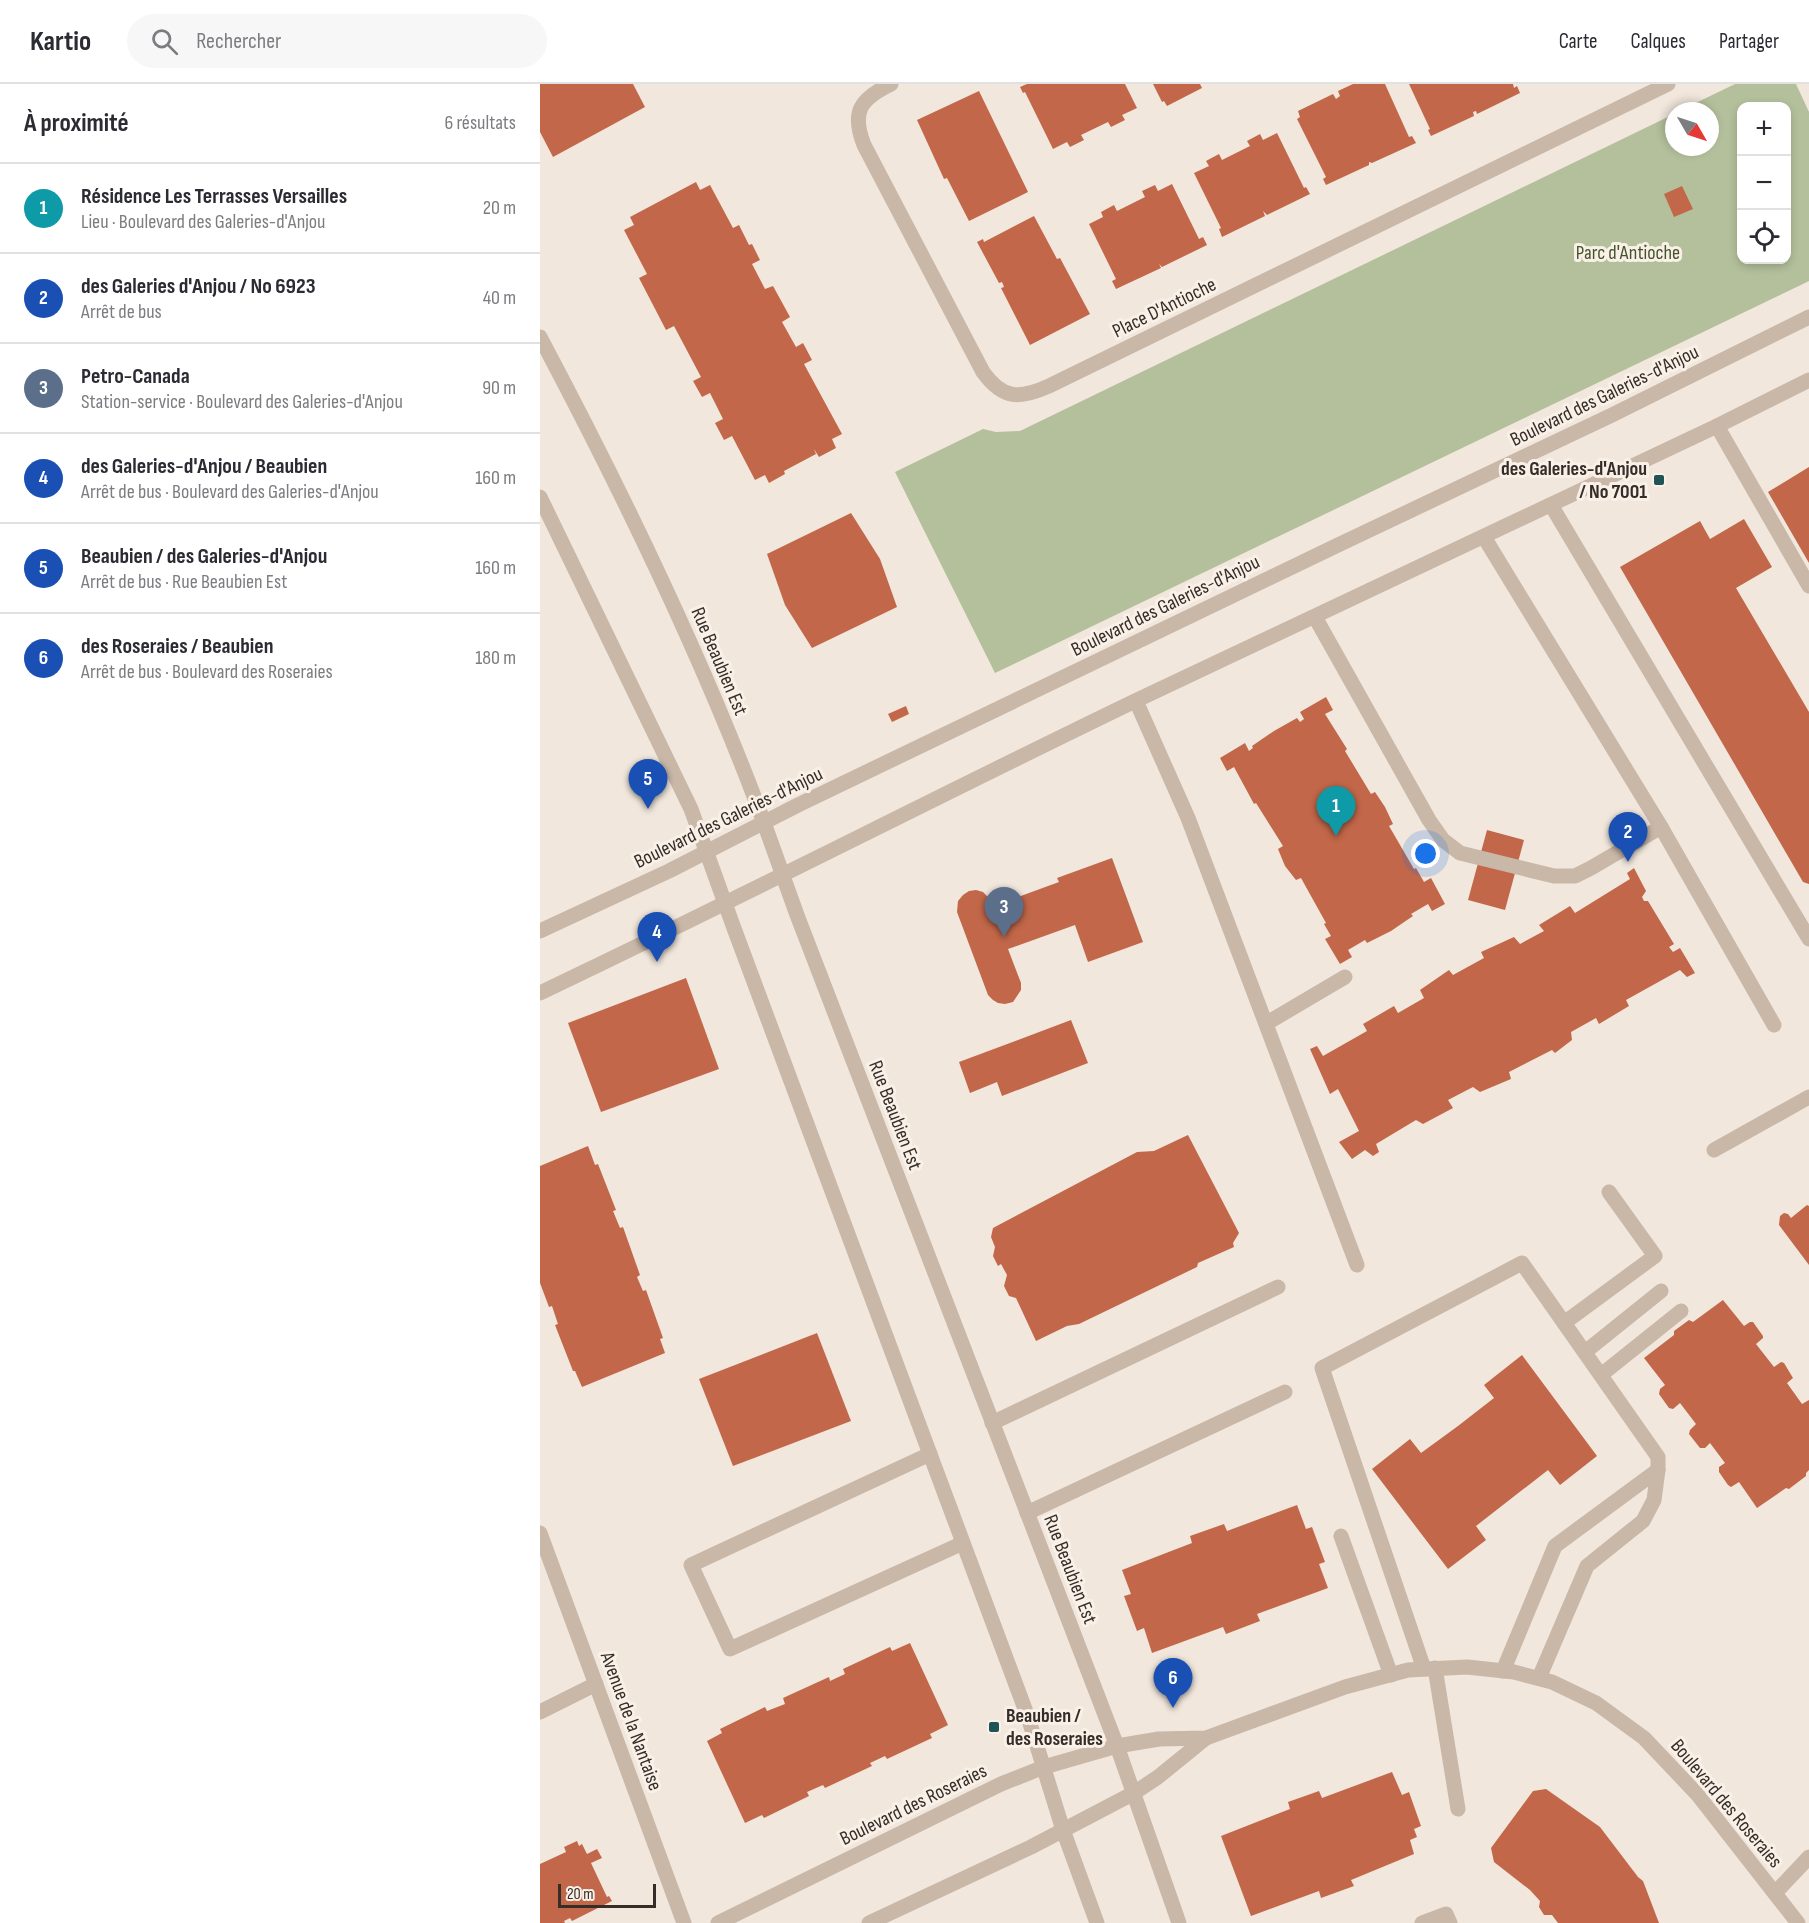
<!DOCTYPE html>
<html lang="fr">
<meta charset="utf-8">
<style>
body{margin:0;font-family:"Sofia Sans Condensed",sans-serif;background:#f7f7f7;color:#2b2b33}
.controls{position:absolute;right:18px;top:18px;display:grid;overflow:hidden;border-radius:12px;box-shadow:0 3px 9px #0003}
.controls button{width:54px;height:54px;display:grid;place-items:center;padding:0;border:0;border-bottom:2px solid #e1e1e2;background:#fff;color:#2b2b33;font:30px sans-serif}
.compass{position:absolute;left:1125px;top:18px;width:54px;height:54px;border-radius:50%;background:#fff;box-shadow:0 3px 9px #0003;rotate:129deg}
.scale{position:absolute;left:18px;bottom:15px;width:98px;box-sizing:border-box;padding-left:6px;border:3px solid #362d28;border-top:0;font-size:16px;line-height:21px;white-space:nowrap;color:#362d28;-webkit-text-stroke:4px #f9f1e8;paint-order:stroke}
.you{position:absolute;left:886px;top:770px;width:21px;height:21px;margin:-15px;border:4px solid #fff;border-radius:50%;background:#1a73e8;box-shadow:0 0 0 9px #1a73e833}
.badge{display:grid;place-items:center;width:39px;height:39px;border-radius:50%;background:#7c3aed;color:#fff;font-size:20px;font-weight:700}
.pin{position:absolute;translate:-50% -50px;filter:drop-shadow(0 2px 3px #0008)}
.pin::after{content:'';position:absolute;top:32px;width:21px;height:18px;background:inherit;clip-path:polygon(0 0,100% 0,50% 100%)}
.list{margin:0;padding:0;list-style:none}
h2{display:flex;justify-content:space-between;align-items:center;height:78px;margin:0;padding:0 24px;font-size:26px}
h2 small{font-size:20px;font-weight:400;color:#7c7c81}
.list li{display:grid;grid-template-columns:39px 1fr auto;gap:18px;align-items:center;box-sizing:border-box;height:90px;padding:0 24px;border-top:2px solid #e1e1e2}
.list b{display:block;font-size:22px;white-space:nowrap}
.list p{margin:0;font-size:20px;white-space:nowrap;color:#7c7c81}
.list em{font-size:20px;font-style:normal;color:#7c7c81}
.icon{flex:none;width:33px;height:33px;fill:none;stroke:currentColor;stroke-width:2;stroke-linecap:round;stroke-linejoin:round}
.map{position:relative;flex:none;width:1269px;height:1839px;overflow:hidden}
header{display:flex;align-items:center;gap:36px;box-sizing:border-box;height:84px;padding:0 30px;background:#fff;border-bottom:2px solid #e1e1e2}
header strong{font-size:28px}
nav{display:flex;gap:33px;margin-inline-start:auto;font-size:21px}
.search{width:420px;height:54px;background:#f7f7f7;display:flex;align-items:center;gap:15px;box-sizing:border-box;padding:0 21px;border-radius:33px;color:#7c7c81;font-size:22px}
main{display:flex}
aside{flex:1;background:#fff}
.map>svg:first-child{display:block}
</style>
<header>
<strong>Kartio</strong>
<div class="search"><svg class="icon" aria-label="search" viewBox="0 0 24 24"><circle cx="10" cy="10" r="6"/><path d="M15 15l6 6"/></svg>Rechercher</div>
<nav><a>Carte</a><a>Calques</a><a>Partager</a></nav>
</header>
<main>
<aside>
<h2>À proximité<small>6 résultats</small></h2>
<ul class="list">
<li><span class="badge" style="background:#0f9aa8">1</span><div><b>Résidence Les Terrasses Versailles</b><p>Lieu · Boulevard des Galeries-d'Anjou</p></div><em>20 m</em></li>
<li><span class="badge" style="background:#1a4fb4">2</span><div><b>des Galeries d'Anjou / No 6923</b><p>Arrêt de bus</p></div><em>40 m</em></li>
<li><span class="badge" style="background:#5c6f8a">3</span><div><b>Petro-Canada</b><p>Station-service · Boulevard des Galeries-d'Anjou</p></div><em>90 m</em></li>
<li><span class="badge" style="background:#1a4fb4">4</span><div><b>des Galeries-d'Anjou / Beaubien</b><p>Arrêt de bus · Boulevard des Galeries-d'Anjou</p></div><em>160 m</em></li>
<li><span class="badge" style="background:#1a4fb4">5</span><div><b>Beaubien / des Galeries-d'Anjou</b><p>Arrêt de bus · Rue Beaubien Est</p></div><em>160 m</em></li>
<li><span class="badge" style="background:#1a4fb4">6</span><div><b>des Roseraies / Beaubien</b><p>Arrêt de bus · Boulevard des Roseraies</p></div><em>180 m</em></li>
</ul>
</aside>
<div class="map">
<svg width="1269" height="1839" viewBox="0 0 1269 1839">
<rect width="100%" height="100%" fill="#f1e7dc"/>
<!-- green -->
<path fill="#b4c09c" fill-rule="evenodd" d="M1195 0H1256L1269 28V197L455 589 355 388 443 345 456 348 480 347 1134 30V63H1170V27H1139ZM1202 22H1246V176H1202Z"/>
<!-- building -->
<g fill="#c26749">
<path d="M0 0H93L105 23 13 73 0 48Z"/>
<path d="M487 0H585L597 24 582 31 585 36 571 43 568 38 541 51 544 56 530 63 527 58 513 65 485 8 483 9 480 3Z"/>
<path d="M613 0H660L662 4 627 22 624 17 622 18Z"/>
<path d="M813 0H845L869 53 872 52 876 59 832 79 829 78V81L786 101 783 95 786 93 757 35 760 33 758 27 793 10 796 15 800 12 798 7Z"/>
<path d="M869 0H973L974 4 977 2 980 9 937 30 936 27 933 28 934 32 891 52 888 46 890 45Z"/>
<path d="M439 7 488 108 429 137 407 94 404 95 377 36Z"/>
<path d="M737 49 764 104 766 103 770 110 727 131 723 127 725 132 682 153 679 145 681 144 654 89 669 82 666 77 679 70 682 76 710 62 707 57 720 50 723 56Z"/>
<path d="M156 98 160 106 170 101 193 144 199 141 209 161 212 160 220 176 212 180 225 205 233 202 250 233 242 238 256 263 263 259 272 276 264 280 302 350 292 355 296 364 279 373 274 365 276 370 244 387 245 390 229 399 225 391 215 396 192 352 184 356 175 339 183 335 170 309 162 313 153 297 161 293 134 242 126 246 99 194 107 190 84 146 94 141 90 133Z"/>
<path d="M632 100 659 155 663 153 667 161 622 183 619 180 621 184 576 205 572 197 576 195 549 140 563 133 561 128 574 121 577 127 605 113 602 107 615 101 618 107Z"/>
<path d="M1142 102 1153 125 1134 133 1124 110Z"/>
<path d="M494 132 517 175 520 174 550 230 490 261 461 204 464 203 462 198 459 199 437 158 443 155 444 158Z"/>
<path d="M1269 383V479L1228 408Z"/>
<path d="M311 429 340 475 357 523 272 564 245 521 227 470Z"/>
<path d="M1204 435 1232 483 1196 504 1269 628V800L1263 798 1080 483 1160 437 1170 455Z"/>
<path d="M786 613 793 626 785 630 807 665 805 667 831 710 835 708 845 723 853 740 849 742 874 785 876 784 884 798 891 794 905 820 892 827 888 820 871 830 873 832 851 847 827 859 825 856 808 866 812 873 800 880 785 855 791 852 784 840 786 839 761 794 756 796 745 782 738 765 743 762 716 719 714 720 694 683 687 687 680 674 705 659 709 667 713 664 712 662 734 647 757 634 760 638 764 635 760 628Z"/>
<path d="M366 622 369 630 352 638 348 630Z"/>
<path d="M947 746 984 756 965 826 928 816Z"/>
<path d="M572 774 603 858 548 878 535 841 468 865 481 899V906L473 918 465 920 458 919 453 916 448 911 417 828 418 817 423 811 429 807 436 806 443 808 449 814 453 822 519 798 517 794Z"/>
<path d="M1094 784 1106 807 1102 813 1104 817H1108L1134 860 1129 863 1133 868 1140 864 1155 889 1147 893 1140 886 1086 916 1089 922 1059 940 1056 934 1031 948 1032 956 1015 969 1012 966 969 988 971 995 940 1008 933 1003 908 1016 913 1024 883 1040 876 1036 836 1060 839 1068 833 1072 825 1066 812 1075 799 1058 819 1047 798 1005 790 1010 770 965 777 962 783 972 827 947 823 940 854 922 858 929 884 914 880 906 909 886 913 891 944 874 941 868 974 853 980 860 1004 847 999 841 1030 822 1035 829 1090 795 1087 789Z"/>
<path d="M146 894 179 985 61 1028 28 939Z"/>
<path d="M531 936 548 979 462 1012 457 998 430 1009 419 978Z"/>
<path d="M648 1051 699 1149 693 1159 694 1163 658 1179 657 1183 539 1240 527 1242 496 1257 476 1214 469 1212 464 1202 467 1191 461 1180 458 1182 453 1172 455 1163 451 1153 453 1144 597 1068 614 1067Z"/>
<path d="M48 1062 55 1081 58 1080 76 1126 73 1127 80 1144 83 1143 100 1191 97 1193 103 1207 106 1206 123 1254 120 1255 125 1269 42 1303 35 1287H33L15 1241 18 1240 12 1222 9 1223 0 1199V1082Z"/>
<path d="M1267 1121 1269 1122V1181L1239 1141 1240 1132 1244 1129 1248 1130 1251 1134Z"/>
<path d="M1183 1216 1204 1242 1210 1238H1213L1223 1252V1254L1216 1260 1234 1283 1241 1278 1244 1279 1253 1294 1247 1299 1262 1320 1269 1316V1386L1266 1389V1392L1249 1405 1246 1404 1217 1424 1199 1398 1191 1403 1188 1401 1179 1388V1383L1185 1379 1170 1359 1165 1364H1160L1149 1350 1150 1346 1156 1340 1140 1319 1133 1325 1129 1324 1119 1310 1120 1305 1125 1301 1104 1274 1134 1251V1247L1149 1236 1153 1238Z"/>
<path d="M277 1249 311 1337 193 1382 159 1295Z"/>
<path d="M982 1271 1057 1372 1020 1401 1008 1386 936 1442 946 1456 908 1485 832 1385 870 1355 881 1369 918 1342 954 1314 944 1301Z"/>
<path d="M757 1421 766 1445 772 1443 785 1478 779 1480 788 1504 717 1530 720 1537 686 1550 683 1543 612 1569 604 1544 597 1547 584 1512 591 1510 582 1486 652 1459 650 1452 684 1440 687 1447Z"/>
<path d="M370 1559 408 1641 390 1650 392 1654 347 1675 345 1672 330 1679 332 1682 285 1704 283 1701 267 1708 269 1712 224 1734 222 1731 205 1739 167 1657 182 1649 180 1645 225 1623 227 1627 245 1620 243 1614 289 1593 290 1597 305 1590 303 1585 350 1563 352 1567Z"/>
<path d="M852 1688 862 1711 869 1708 881 1742 874 1745 877 1753 870 1756 874 1770 811 1796 814 1802 781 1814 779 1807 711 1832 681 1752 750 1725 748 1718 779 1707 782 1714Z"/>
<path d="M1006 1705 1060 1743 1098 1793 1103 1797 1119 1839H1018L1012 1831H1004L999 1823 1000 1817 990 1806 954 1778 951 1764 993 1707Z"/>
<path d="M37 1757 39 1762 42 1760 47 1770 57 1765 62 1774 51 1779 67 1813 69 1812 72 1817 32 1837 30 1834 24 1837 25 1839H0V1780L26 1768 24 1763Z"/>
</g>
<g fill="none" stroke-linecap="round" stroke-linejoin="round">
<!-- minor -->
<g stroke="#c9b7a8" stroke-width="15">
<path d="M351 0C320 15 311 28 324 61L443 288C463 316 480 315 509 302L1128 0"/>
<path d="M0 253C78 400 152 551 212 707 228 748 242 790 257 831L577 1662 639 1839"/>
<path d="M1177 342 1269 502"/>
<path d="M0 413 151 725 195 847 488 1633 523 1746 557 1839"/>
<path d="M1011 421 1269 855"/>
<path d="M944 453 1121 743 1234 941"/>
<path d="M775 533 889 736 903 756 920 769 1014 792H1035L1051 784 1121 743"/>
<path d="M596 617 648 734 817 1181"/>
<path d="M0 847 129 787 258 721 798 461 1072 331 1269 233"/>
<path d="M0 909C200 814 396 713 595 617 789 525 983 434 1177 342L1269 296"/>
<path d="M727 939 805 893"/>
<path d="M1174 1066 1269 1013"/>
<path d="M1024 1239 1115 1172 1069 1108"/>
<path d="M1045 1268 1121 1207"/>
<path d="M1061 1291 1141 1227"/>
<path d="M452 1339 738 1203"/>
<path d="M390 1370 151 1481 190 1565 423 1459"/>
<path d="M487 1429 745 1308"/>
<path d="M0 1449 144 1839"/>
<path d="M801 1452 851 1591"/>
<path d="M895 1584 918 1725"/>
<path d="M884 1585 782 1284 982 1179 1118 1373V1386L1114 1416 1103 1437 1047 1482 999 1594"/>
<path d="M963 1587 1015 1462 1118 1386"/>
<path d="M0 1628 56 1600"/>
<path d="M1235 1809 1269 1773"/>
<path d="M178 1839 461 1700 504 1683 577 1662 619 1655 666 1654 805 1603 868 1586 927 1583 974 1588 1012 1598 1056 1619 1104 1654 1157 1710 1258 1839"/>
<path d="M329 1839 491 1763 594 1709 618 1693 666 1654"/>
<path d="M882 1839 906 1830 910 1839"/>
</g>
</g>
<!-- markers -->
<g fill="#1f5356" stroke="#f9f1e8" stroke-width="2">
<rect x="1113" y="390" width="12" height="12" rx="3"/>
<rect x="448" y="1637" width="12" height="12" rx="3"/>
</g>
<g text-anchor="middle" stroke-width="6" stroke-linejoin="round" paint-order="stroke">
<!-- park labels -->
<g font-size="20" fill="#45542d" stroke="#f9f1e8">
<text x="1088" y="175">Parc d'Antioche</text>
</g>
<!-- street labels -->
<g font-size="20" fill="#362d28" stroke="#f9f1e8">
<text transform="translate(624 223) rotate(-26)" y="7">Place D'Antioche</text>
<text transform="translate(1064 311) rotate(-26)" y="7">Boulevard des Galeries-d'Anjou</text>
<text transform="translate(625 521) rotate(-26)" y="7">Boulevard des Galeries-d'Anjou</text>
<text transform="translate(180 577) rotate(67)" y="7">Rue Beaubien Est</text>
<text transform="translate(188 733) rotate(-26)" y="7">Boulevard des Galeries-d'Anjou</text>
<text transform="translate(356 1031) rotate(69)" y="7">Rue Beaubien Est</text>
<text transform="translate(531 1485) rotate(69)" y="7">Rue Beaubien Est</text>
<text transform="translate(92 1637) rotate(70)" y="7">Avenue de la Nantaise</text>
<text transform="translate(1187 1719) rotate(50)" y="7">Boulevard des Roseraies</text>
<text transform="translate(373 1720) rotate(-26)" y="7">Boulevard des Roseraies</text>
</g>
<!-- poi labels -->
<g font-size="20" font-weight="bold" fill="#362d28" stroke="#f9f1e8" text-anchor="end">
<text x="1107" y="391">des Galeries-d'Anjou<tspan x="1107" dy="23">/ No 7001</tspan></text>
<text x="466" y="1638" text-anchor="start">Beaubien /<tspan x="466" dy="23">des Roseraies</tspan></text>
</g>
</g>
</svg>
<div class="controls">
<button>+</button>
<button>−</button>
<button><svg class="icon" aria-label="locate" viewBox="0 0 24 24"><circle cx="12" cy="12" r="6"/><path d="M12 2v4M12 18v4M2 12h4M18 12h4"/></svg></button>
</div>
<svg class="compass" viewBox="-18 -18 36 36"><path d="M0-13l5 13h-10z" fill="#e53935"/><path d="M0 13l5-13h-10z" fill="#7c7c81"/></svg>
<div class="scale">20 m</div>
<div class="you"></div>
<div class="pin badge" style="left:796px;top:752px;background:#0f9aa8">1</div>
<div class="pin badge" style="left:1088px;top:778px;background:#1a4fb4">2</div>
<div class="pin badge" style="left:464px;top:853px;background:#5c6f8a">3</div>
<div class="pin badge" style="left:117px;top:878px;background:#1a4fb4">4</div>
<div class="pin badge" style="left:108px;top:725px;background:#1a4fb4">5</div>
<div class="pin badge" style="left:633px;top:1624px;background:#1a4fb4">6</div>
</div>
</main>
